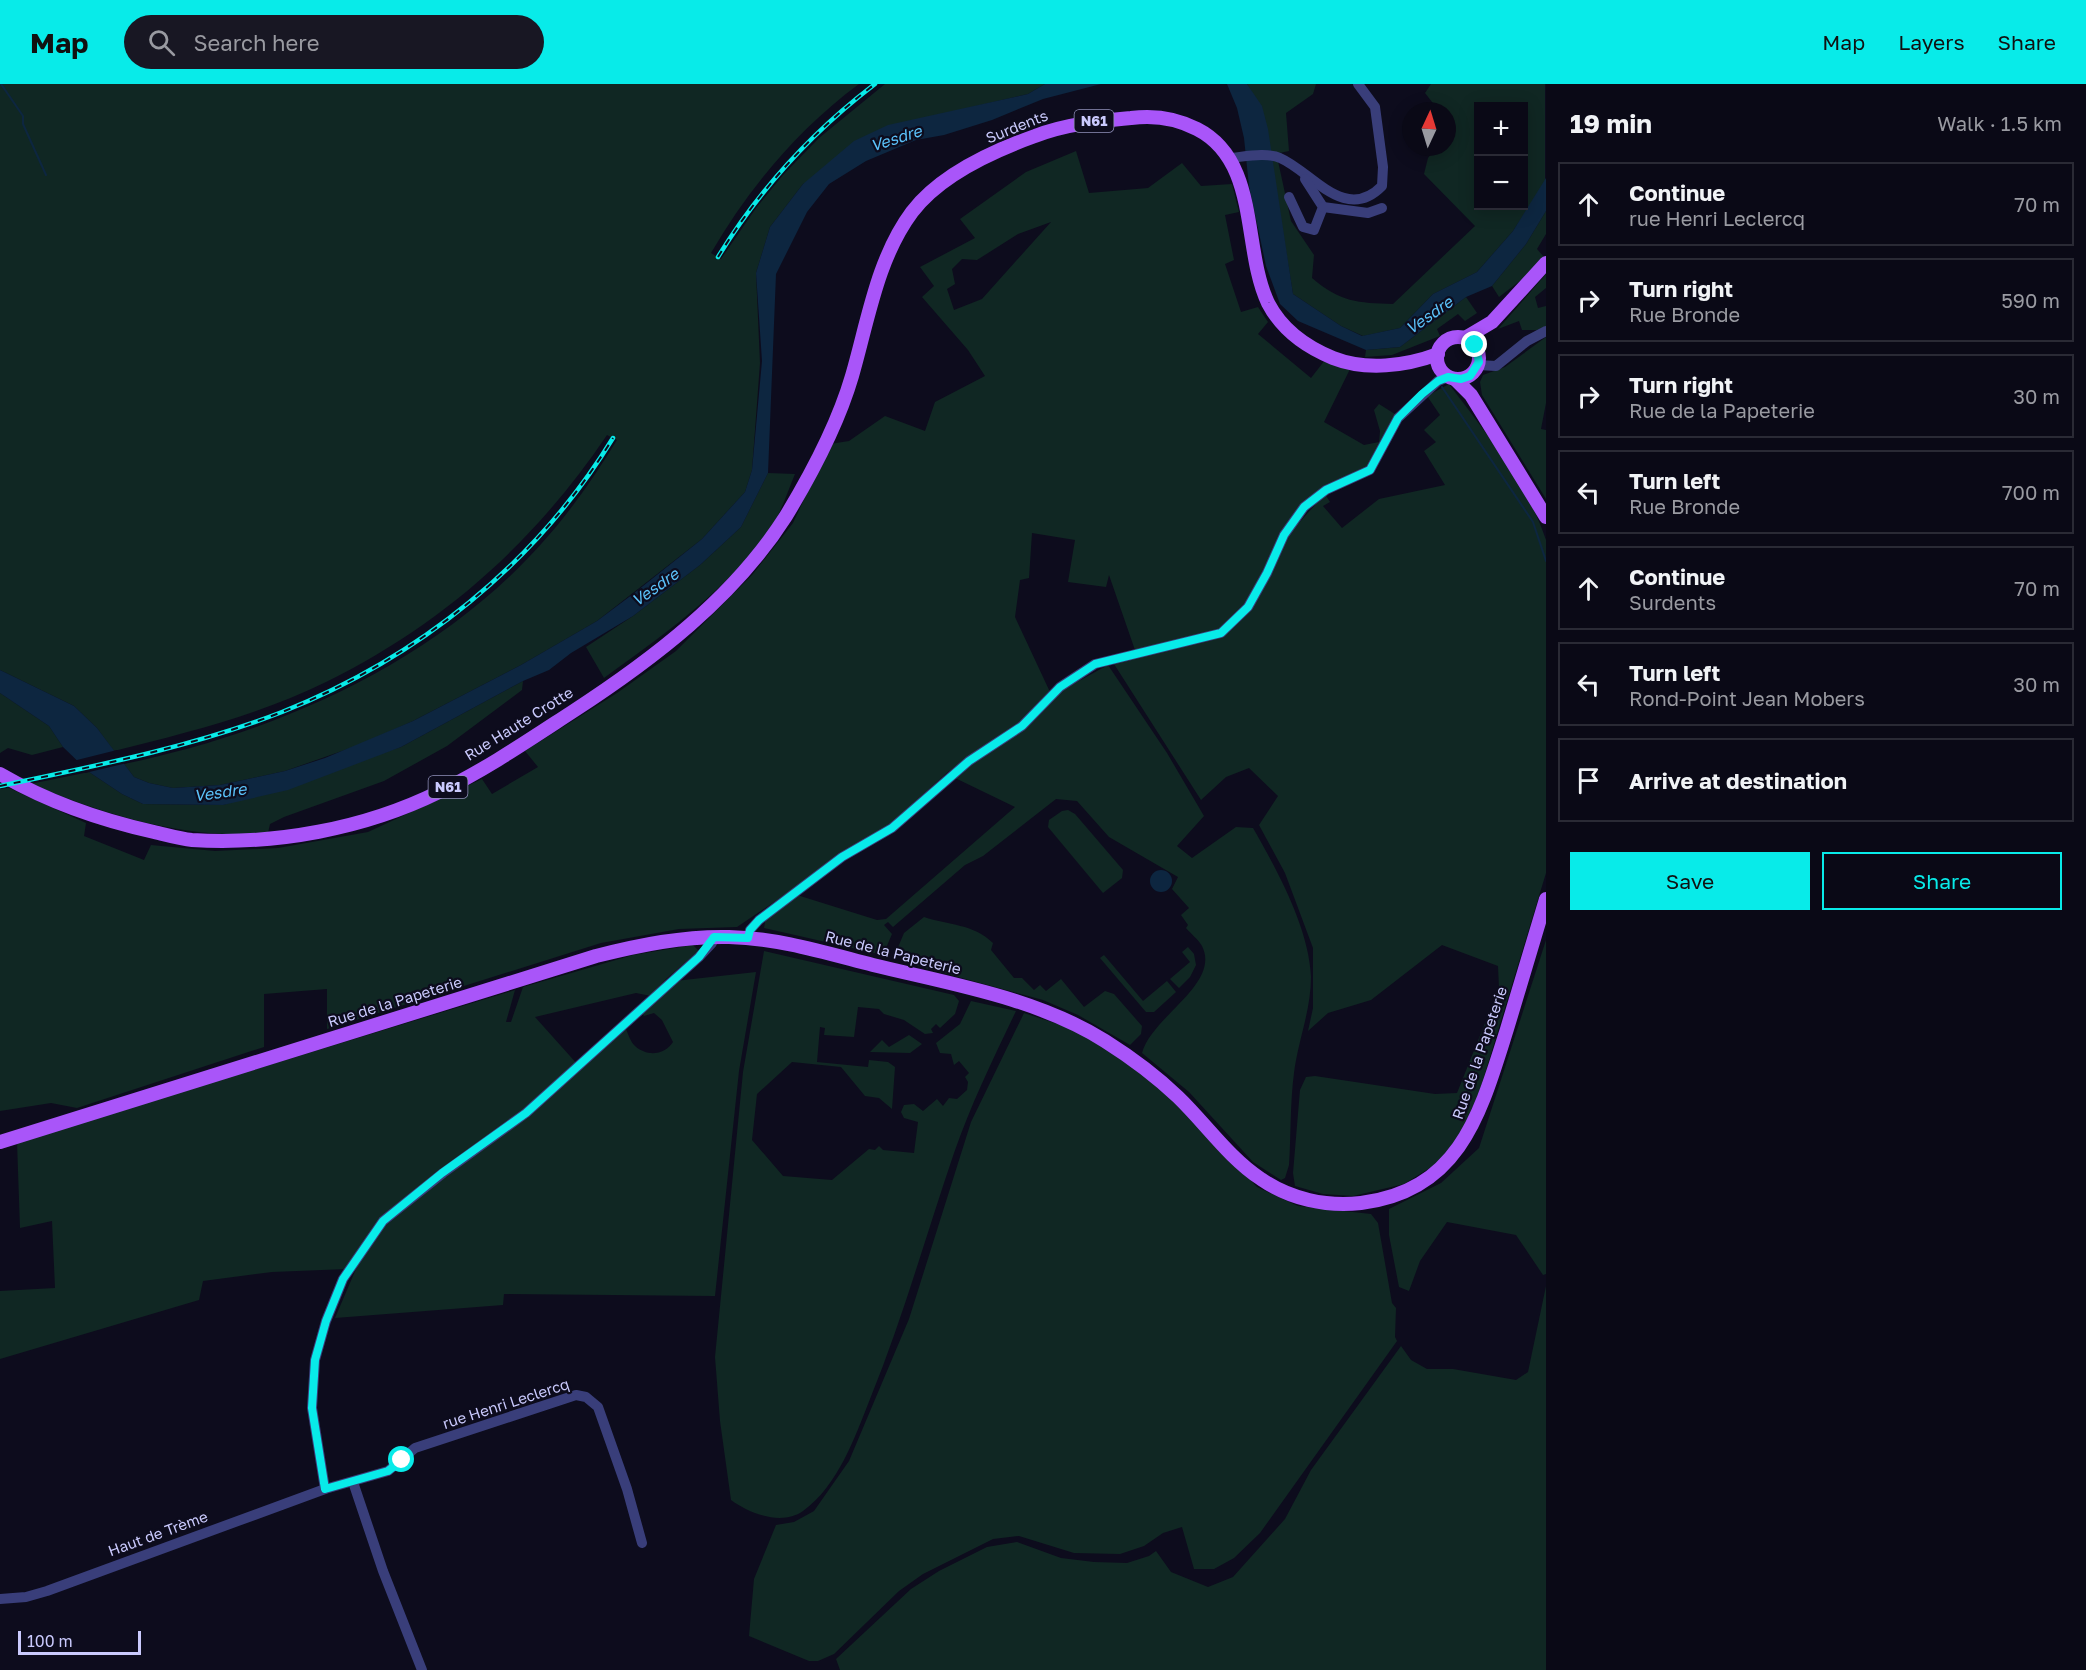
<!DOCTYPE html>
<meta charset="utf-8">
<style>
body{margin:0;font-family:"Golos Text",sans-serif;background:#181723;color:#f1f3f6}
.controls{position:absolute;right:18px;top:18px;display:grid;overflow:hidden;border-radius:0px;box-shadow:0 3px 15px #0003}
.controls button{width:54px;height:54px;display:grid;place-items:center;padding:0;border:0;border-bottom:2px solid #2a2a35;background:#0a0916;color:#f1f3f6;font:30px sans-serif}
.compass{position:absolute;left:1402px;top:18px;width:54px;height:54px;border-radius:50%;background:#0a0916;box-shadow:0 3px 15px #0003;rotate:4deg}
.scale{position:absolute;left:18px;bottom:15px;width:123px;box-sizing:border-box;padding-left:6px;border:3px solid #cacafd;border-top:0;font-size:16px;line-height:21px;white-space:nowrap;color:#cacafd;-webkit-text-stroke:4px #0d0c1d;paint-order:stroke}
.stop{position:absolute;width:18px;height:18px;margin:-14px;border:4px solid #08ebe9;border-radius:50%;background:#fff}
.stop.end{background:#08ebe9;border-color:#fff;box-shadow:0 2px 6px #0008}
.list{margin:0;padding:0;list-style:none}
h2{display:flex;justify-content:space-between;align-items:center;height:78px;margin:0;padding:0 24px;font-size:26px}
h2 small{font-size:20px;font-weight:400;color:#999aa1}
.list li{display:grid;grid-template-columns:39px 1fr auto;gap:18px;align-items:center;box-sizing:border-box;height:84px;margin:0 12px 12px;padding:0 12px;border:2px solid #2a2a35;border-radius:0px}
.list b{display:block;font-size:22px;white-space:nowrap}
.list p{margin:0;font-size:20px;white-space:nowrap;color:#999aa1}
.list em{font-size:20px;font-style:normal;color:#999aa1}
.actions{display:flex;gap:12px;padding:18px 24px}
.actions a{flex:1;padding:14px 0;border:2px solid #08ebe9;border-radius:0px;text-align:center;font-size:21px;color:#08ebe9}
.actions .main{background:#08ebe9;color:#111}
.icon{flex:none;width:33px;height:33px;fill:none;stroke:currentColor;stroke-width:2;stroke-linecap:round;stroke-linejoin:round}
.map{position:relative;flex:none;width:1546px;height:1586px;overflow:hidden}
header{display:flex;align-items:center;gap:36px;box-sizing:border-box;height:84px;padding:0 30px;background:#08ebe9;color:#111}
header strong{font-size:28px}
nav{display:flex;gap:33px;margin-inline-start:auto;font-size:21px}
.search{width:420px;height:54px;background:#181723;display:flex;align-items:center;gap:15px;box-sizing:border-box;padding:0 21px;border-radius:33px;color:#999aa1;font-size:22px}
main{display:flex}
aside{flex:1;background:#0a0916}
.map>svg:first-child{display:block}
</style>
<header>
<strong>Map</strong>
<div class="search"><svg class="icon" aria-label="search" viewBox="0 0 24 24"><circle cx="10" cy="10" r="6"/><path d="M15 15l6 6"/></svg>Search here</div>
<nav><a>Map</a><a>Layers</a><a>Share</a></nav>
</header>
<main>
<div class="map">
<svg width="1546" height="1586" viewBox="0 0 1546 1586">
<rect width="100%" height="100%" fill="#0d0c1d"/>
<!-- green -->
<g fill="#102723" fill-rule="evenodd">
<path d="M0 0H859C798 45 749 104 711 169L721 175 756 124 783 91 819 54 885 0H1045L1028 10 972 23 803 100 770 143 756 189 760 279 752 386 745 408 702 455 597 537 521 581 413 637 359 661 285 687 220 701 173 704 149 699 134 693 124 680C278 648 435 579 542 459 570 428 595 392 617 356L607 351C534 459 443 540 326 598 259 631 186 649 114 667L97 644 74 622 0 586Z"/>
<path d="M1247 0H1316L1313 10 1286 29 1289 67 1270 71C1268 43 1262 24 1247 0Z"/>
<path d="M1431 0H1545V98L1513 147 1477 188 1433 210 1400 244 1363 252 1341 242 1293 210 1271 74 1278 77 1291 137 1314 171 1312 194C1340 218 1358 219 1393 220L1475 142 1424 90 1428 74 1436 63H1447V48L1451 42 1447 37V27H1439L1425 9ZM1478 22H1524V122H1478Z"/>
<path d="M1076 67 1089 109 1148 104 1182 79 1201 102 1232 100 1239 128 1225 131 1234 176 1225 180 1241 228 1258 223 1268 238 1258 250 1311 294 1325 276 1350 285 1324 338 1364 361 1379 358 1380 347 1374 326 1379 320 1398 332 1370 384 1328 401 1278 457 1248 516 1216 548 1136 569 1109 491 1106 503 1068 498 1075 456 1032 449 1029 494 1020 496 1015 533 1050 608 1018 642 948 688 893 738 737 843 679 845 601 859 327 945V905L264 910V963L77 1024 51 1019 0 1027V705L9 704 86 739 84 752 144 776 151 761 215 767 278 764 368 748 482 695 492 710 538 683 525 667 617 609 676 567 752 491 793 439 830 360 849 357 885 332 925 347 935 318 985 292 968 266 922 213 934 202 920 183 975 154 960 135 1026 88ZM1051 138 982 215 954 226 947 205 955 200 952 185 962 175 977 176 1018 150Z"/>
<path d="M1546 127V150L1537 165 1544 173 1525 193 1499 213 1492 202 1526 160Z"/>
<path d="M1546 190V204L1535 213 1538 224 1546 222V242L1537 246H1522L1519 237 1498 245Z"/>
<path d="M1466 213 1477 229 1465 237 1458 230 1437 245 1440 252 1392 271 1365 273 1366 266 1400 263Z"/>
<path d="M1546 253V319L1541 345 1546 346V415L1482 311 1480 298 1483 291 1505 283Z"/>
<path d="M1449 300C1485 348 1527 399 1546 456V789L1479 1009 1460 1052 1441 1077 1404 1100 1353 1112 1323 1110 1295 1102 1293 1089 1300 1006 1306 993 1315 992 1435 1010 1457 1009 1499 904 1498 882 1442 861 1371 916 1328 929 1308 947 1313 924V864L1285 789 1259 741 1278 712 1249 684 1226 693 1201 716 1114 580 1224 552 1286 453 1325 410 1330 418 1323 422 1342 444 1379 415 1445 401 1424 367 1436 358 1424 346 1440 331 1427 312Z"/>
<path d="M768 389 795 390C787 409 780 432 768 448 726 507 662 552 604 594L586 563 633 532 700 481 741 443Z"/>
<path d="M1108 581 1167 669 1204 732 1177 762 1192 774 1236 743 1253 744C1277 786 1309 844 1311 893 1311 926 1298 957 1294 989 1290 1019 1291 1050 1289 1081L1285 1094 1281 1096 1253 1078 1189 1008 1142 969C1152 932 1221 900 1202 862 1198 855 1191 850 1186 844L1188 841 1181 831 1189 824 1172 805 1178 793 1109 753 1077 717 1056 715 983 772 965 781 893 843 888 838 884 841 892 850 883 871 764 844 766 833 797 811 877 836 886 835 1015 723 953 693 1053 611Z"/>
<path d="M523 597 522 606 447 662 384 697 284 733 270 740 268 749C184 756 107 731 30 700L89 688 122 710 143 720 223 721 401 663Z"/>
<path d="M0 609 49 642 63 663 32 671 8 664 0 669Z"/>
<path d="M1068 726 1075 730 1123 786 1122 794 1103 809 1048 743 1049 736 1062 727Z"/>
<path d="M924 833C948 841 974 840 993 859L991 866 1014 894H1022L1034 906 1040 901 1046 907 1061 895 1084 923 1105 907 1114 910 1142 942 1141 950 1130 961 1078 931 1043 916 903 878 905 870 896 868 904 849Z"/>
<path d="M1546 856V1190L1543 1191 1516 1151 1447 1138 1420 1177 1409 1207 1399 1203 1389 1151V1125L1441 1099 1479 1064Z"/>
<path d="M693 861 699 867 666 895 651 912 636 909 535 933 578 981 506 1040 395 1122 347 1185 272 1188 203 1197 199 1216 0 1275V1207L55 1204 52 1137 20 1144 17 1058 515 906 506 938H511L523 903 633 871Z"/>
<path d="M1188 863 1194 870 1196 881 1190 893 1179 904 1170 895 1190 878 1182 868Z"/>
<path d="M764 867 954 911 959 917 955 930 940 944 936 940 931 945 933 949 925 950 904 936 884 930 879 925 858 923 854 953 824 951 825 944 820 943 817 978 868 983 869 976 888 978 895 983 892 1025 879 1014 865 1012 841 983 792 978 757 1010 752 1056 783 1092 832 1096 869 1065 875 1066 879 1062 883 1066 914 1069 918 1038 904 1034 901 1028 904 1021 914 1020 923 1027 937 1015 943 1022 949 1014 957 1015 967 1006 968 998 965 993 969 989 959 977 954 981 951 970 940 969 936 959 960 940 971 917 1016 927C994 973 971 1020 954 1069 926 1151 903 1234 870 1315 855 1353 838 1402 803 1427 782 1442 750 1430 731 1416L720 1337 715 1273 743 988Z"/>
<path d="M1104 871 1143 917 1167 897 1176 908 1154 928H1146L1100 874Z"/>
<path d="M756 888 739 987 715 1212 504 1210 503 1221 335 1234 362 1171 385 1142 626 945C628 950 631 959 635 962 647 973 665 971 673 958L662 936 654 929 644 932 642 929 675 897Z"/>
<path d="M1024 929 1073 945 1128 978 1178 1020 1257 1103 1298 1122 1371 1130 1378 1139 1392 1219 1396 1224 1395 1253 1397 1257 1260 1449 1234 1474 1214 1485H1194L1182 1443 1163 1449 1144 1462 1120 1470 1074 1469 1019 1452 993 1455 923 1490 899 1507 834 1570 818 1577H809L749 1552 754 1495 776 1441 794 1438 814 1427 849 1377 909 1235 971 1038Z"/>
<path d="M909 951 922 960 910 969 870 968 882 956 889 963Z"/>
<path d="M1546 1202V1586H840L836 1575 911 1505 939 1487 987 1463 1017 1458 1061 1474 1094 1478 1127 1479 1149 1472 1156 1467 1171 1488 1208 1503 1233 1493 1285 1435 1311 1386 1401 1262 1411 1276 1427 1285H1453L1516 1296 1528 1288Z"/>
</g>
<!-- water -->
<g fill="#0d2640">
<path d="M1045 0H1101L1043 15 992 36 944 51 916 56 866 77 829 100 807 128 776 190 768 389 741 443 700 481 633 532 571 569 549 586 523 597 401 663 288 706 223 721 143 720 122 710 89 688 63 663 49 642 0 609V586L74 622 97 644 134 693 149 699 173 704 220 701 285 687 325 674 413 637 521 581 597 537 633 510 702 455 745 408 752 386 762 277 756 189 770 143 803 100 854 57 888 41 1028 10Z"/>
<path d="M1227 0H1247L1262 22 1268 45 1293 210 1341 242 1362 252 1400 244 1433 210 1477 188 1513 147 1546 94V127L1526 160 1492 202 1466 213 1400 263 1366 266 1298 237 1280 220 1266 182 1249 102 1244 54 1237 24Z"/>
<circle cx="1161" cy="797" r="11"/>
</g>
<!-- pier -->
<path fill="#0d0c1d" d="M117 666 127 679 85 689 73 677Z"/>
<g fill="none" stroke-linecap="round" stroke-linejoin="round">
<!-- stream -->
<g stroke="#0d2640" stroke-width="2">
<path d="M1 0 23 32V40L46 91"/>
<path d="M1442 303 1533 438 1546 477"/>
</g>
<!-- minor -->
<g stroke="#393e7a" stroke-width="10">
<path d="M1229 74C1243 73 1267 68 1280 74 1311 87 1345 140 1382 102L1383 83 1375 23 1358 0"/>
<path d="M1289 113 1303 143 1314 146 1323 123 1305 95"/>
<path d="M1323 123 1368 129 1382 124"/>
<path d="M1478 281 1496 282 1527 257 1546 247"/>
<path d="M748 854 750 846 759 836 842 773 892 744 969 677 1022 642 1060 603 1095 580 1221 549 1248 523 1267 489 1284 451 1304 423 1326 406 1370 386 1398 334 1438 297 1448 293"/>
<path d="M353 1398 383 1487 422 1586"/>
<path d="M325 1405 312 1324 315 1276 326 1237 343 1195 383 1137 443 1089 526 1029 699 873 712 859 714 853"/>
<path d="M0 1515 26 1513 47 1507 325 1405 388 1387 415 1364 576 1311 586 1313 598 1323 627 1405 642 1459"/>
</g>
<!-- major -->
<g stroke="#a955f9" stroke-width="14">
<circle cx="1458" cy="274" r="21"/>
<path d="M1465 254 1492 238 1546 179"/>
<path d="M1455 295 1471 311 1546 433"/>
<path d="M0 690C48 718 100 736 154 748 167 751 180 755 192 756 275 761 364 745 439 708 485 686 529 656 572 628 652 576 734 514 786 432 812 389 838 340 852 292 868 237 877 175 912 128 940 91 993 67 1035 52 1066 40 1098 37 1131 34 1154 31 1176 34 1197 45 1260 77 1242 164 1268 219 1282 246 1306 263 1333 274 1366 287 1406 282 1438 270"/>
<path d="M0 1058 596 872C640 861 683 852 729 853 778 854 826 869 873 881 951 900 1037 914 1105 957 1132 974 1156 992 1178 1013 1206 1040 1229 1074 1261 1095 1290 1115 1326 1123 1361 1119 1461 1107 1481 1027 1507 945 1520 901 1533 858 1546 815"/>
</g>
<!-- rail casing -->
<g stroke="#08ebe9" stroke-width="4.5">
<g id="rail">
<path d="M718 173C759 106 812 48 875 0"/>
<path d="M0 702C95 682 192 663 282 628 418 574 536 480 613 354"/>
</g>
</g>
<!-- rail -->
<use href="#rail" stroke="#0d0c1d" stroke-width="2" stroke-dasharray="7" stroke-linecap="butt"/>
</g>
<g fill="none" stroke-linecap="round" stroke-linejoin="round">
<!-- route -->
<path stroke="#08ebe9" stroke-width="8" d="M402 1376 388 1387 325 1405 312 1324 315 1276 326 1237 343 1195 383 1137 442 1089 526 1029 699 873 714 853 748 854 750 846 759 836 842 773 892 744 969 677 1022 642 1060 603 1095 580 1221 549 1248 523 1267 489 1284 451 1304 423 1326 406 1370 386 1398 334 1422 310 1438 297 1448 293 1461 295 1470 292 1479 278 1475 261"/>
</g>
<g text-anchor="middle" stroke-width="4.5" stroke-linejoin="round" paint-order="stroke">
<!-- shield labels -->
<g fill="#0d0c1d" stroke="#9191ba" stroke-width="1.5">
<rect x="1074.5" y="26" width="39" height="22" rx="4.5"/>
<rect x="428.5" y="692" width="39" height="22" rx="4.5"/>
</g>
<g font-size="14" font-weight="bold" fill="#cacafd">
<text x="1094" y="42">N61</text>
<text x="448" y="708">N61</text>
</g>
<!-- street labels -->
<g font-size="15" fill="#cacafd" stroke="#0d0c1d">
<text transform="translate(1017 43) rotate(-22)" y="5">Surdents</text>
<text transform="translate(519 640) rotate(-32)" y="5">Rue Haute Crotte</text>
<text transform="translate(893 869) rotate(14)" y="5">Rue de la Papeterie</text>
<text transform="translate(395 918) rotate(-17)" y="5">Rue de la Papeterie</text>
<text transform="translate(1480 969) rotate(-71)" y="5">Rue de la Papeterie</text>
<text transform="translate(506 1320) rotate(-18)" y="5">rue Henri Leclercq</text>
<text transform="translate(158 1450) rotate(-20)" y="5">Haut de Trème</text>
</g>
<!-- water labels -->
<g font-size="16" font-style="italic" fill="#5bc2fa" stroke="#0d0c1d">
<text transform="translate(896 54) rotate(-18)" y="6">Vesdre</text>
<text transform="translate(1429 231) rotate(-35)" y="6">Vesdre</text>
<text transform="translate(655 503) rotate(-35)" y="6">Vesdre</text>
<text transform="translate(220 708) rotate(-8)" y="6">Vesdre</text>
</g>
</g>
</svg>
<div class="controls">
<button>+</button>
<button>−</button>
</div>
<svg class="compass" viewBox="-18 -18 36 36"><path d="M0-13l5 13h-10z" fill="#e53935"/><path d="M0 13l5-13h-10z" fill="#999aa1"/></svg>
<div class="scale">100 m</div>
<div class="stop" style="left:402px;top:1376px"></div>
<div class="stop end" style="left:1475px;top:261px"></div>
</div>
<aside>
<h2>19 min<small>Walk · 1.5 km</small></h2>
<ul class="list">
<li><svg class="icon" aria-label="ahead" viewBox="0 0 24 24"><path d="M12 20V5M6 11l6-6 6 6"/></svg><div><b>Continue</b><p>rue Henri Leclercq</p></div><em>70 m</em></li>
<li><svg class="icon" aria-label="right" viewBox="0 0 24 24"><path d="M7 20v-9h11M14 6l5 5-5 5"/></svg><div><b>Turn right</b><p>Rue Bronde</p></div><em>590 m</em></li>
<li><svg class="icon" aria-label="right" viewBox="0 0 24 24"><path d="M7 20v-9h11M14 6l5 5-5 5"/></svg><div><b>Turn right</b><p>Rue de la Papeterie</p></div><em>30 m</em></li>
<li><svg class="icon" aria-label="left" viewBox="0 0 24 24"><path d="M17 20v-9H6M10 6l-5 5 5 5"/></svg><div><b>Turn left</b><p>Rue Bronde</p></div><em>700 m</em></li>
<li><svg class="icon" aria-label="ahead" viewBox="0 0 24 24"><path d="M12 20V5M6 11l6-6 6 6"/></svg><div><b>Continue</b><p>Surdents</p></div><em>70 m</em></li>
<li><svg class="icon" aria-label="left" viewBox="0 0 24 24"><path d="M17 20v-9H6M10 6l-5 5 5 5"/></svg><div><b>Turn left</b><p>Rond-Point Jean Mobers</p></div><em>30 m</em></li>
<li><svg class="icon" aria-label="arrive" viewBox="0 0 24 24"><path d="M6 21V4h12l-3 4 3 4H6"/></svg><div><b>Arrive at destination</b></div></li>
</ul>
<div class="actions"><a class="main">Save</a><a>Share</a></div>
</aside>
</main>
